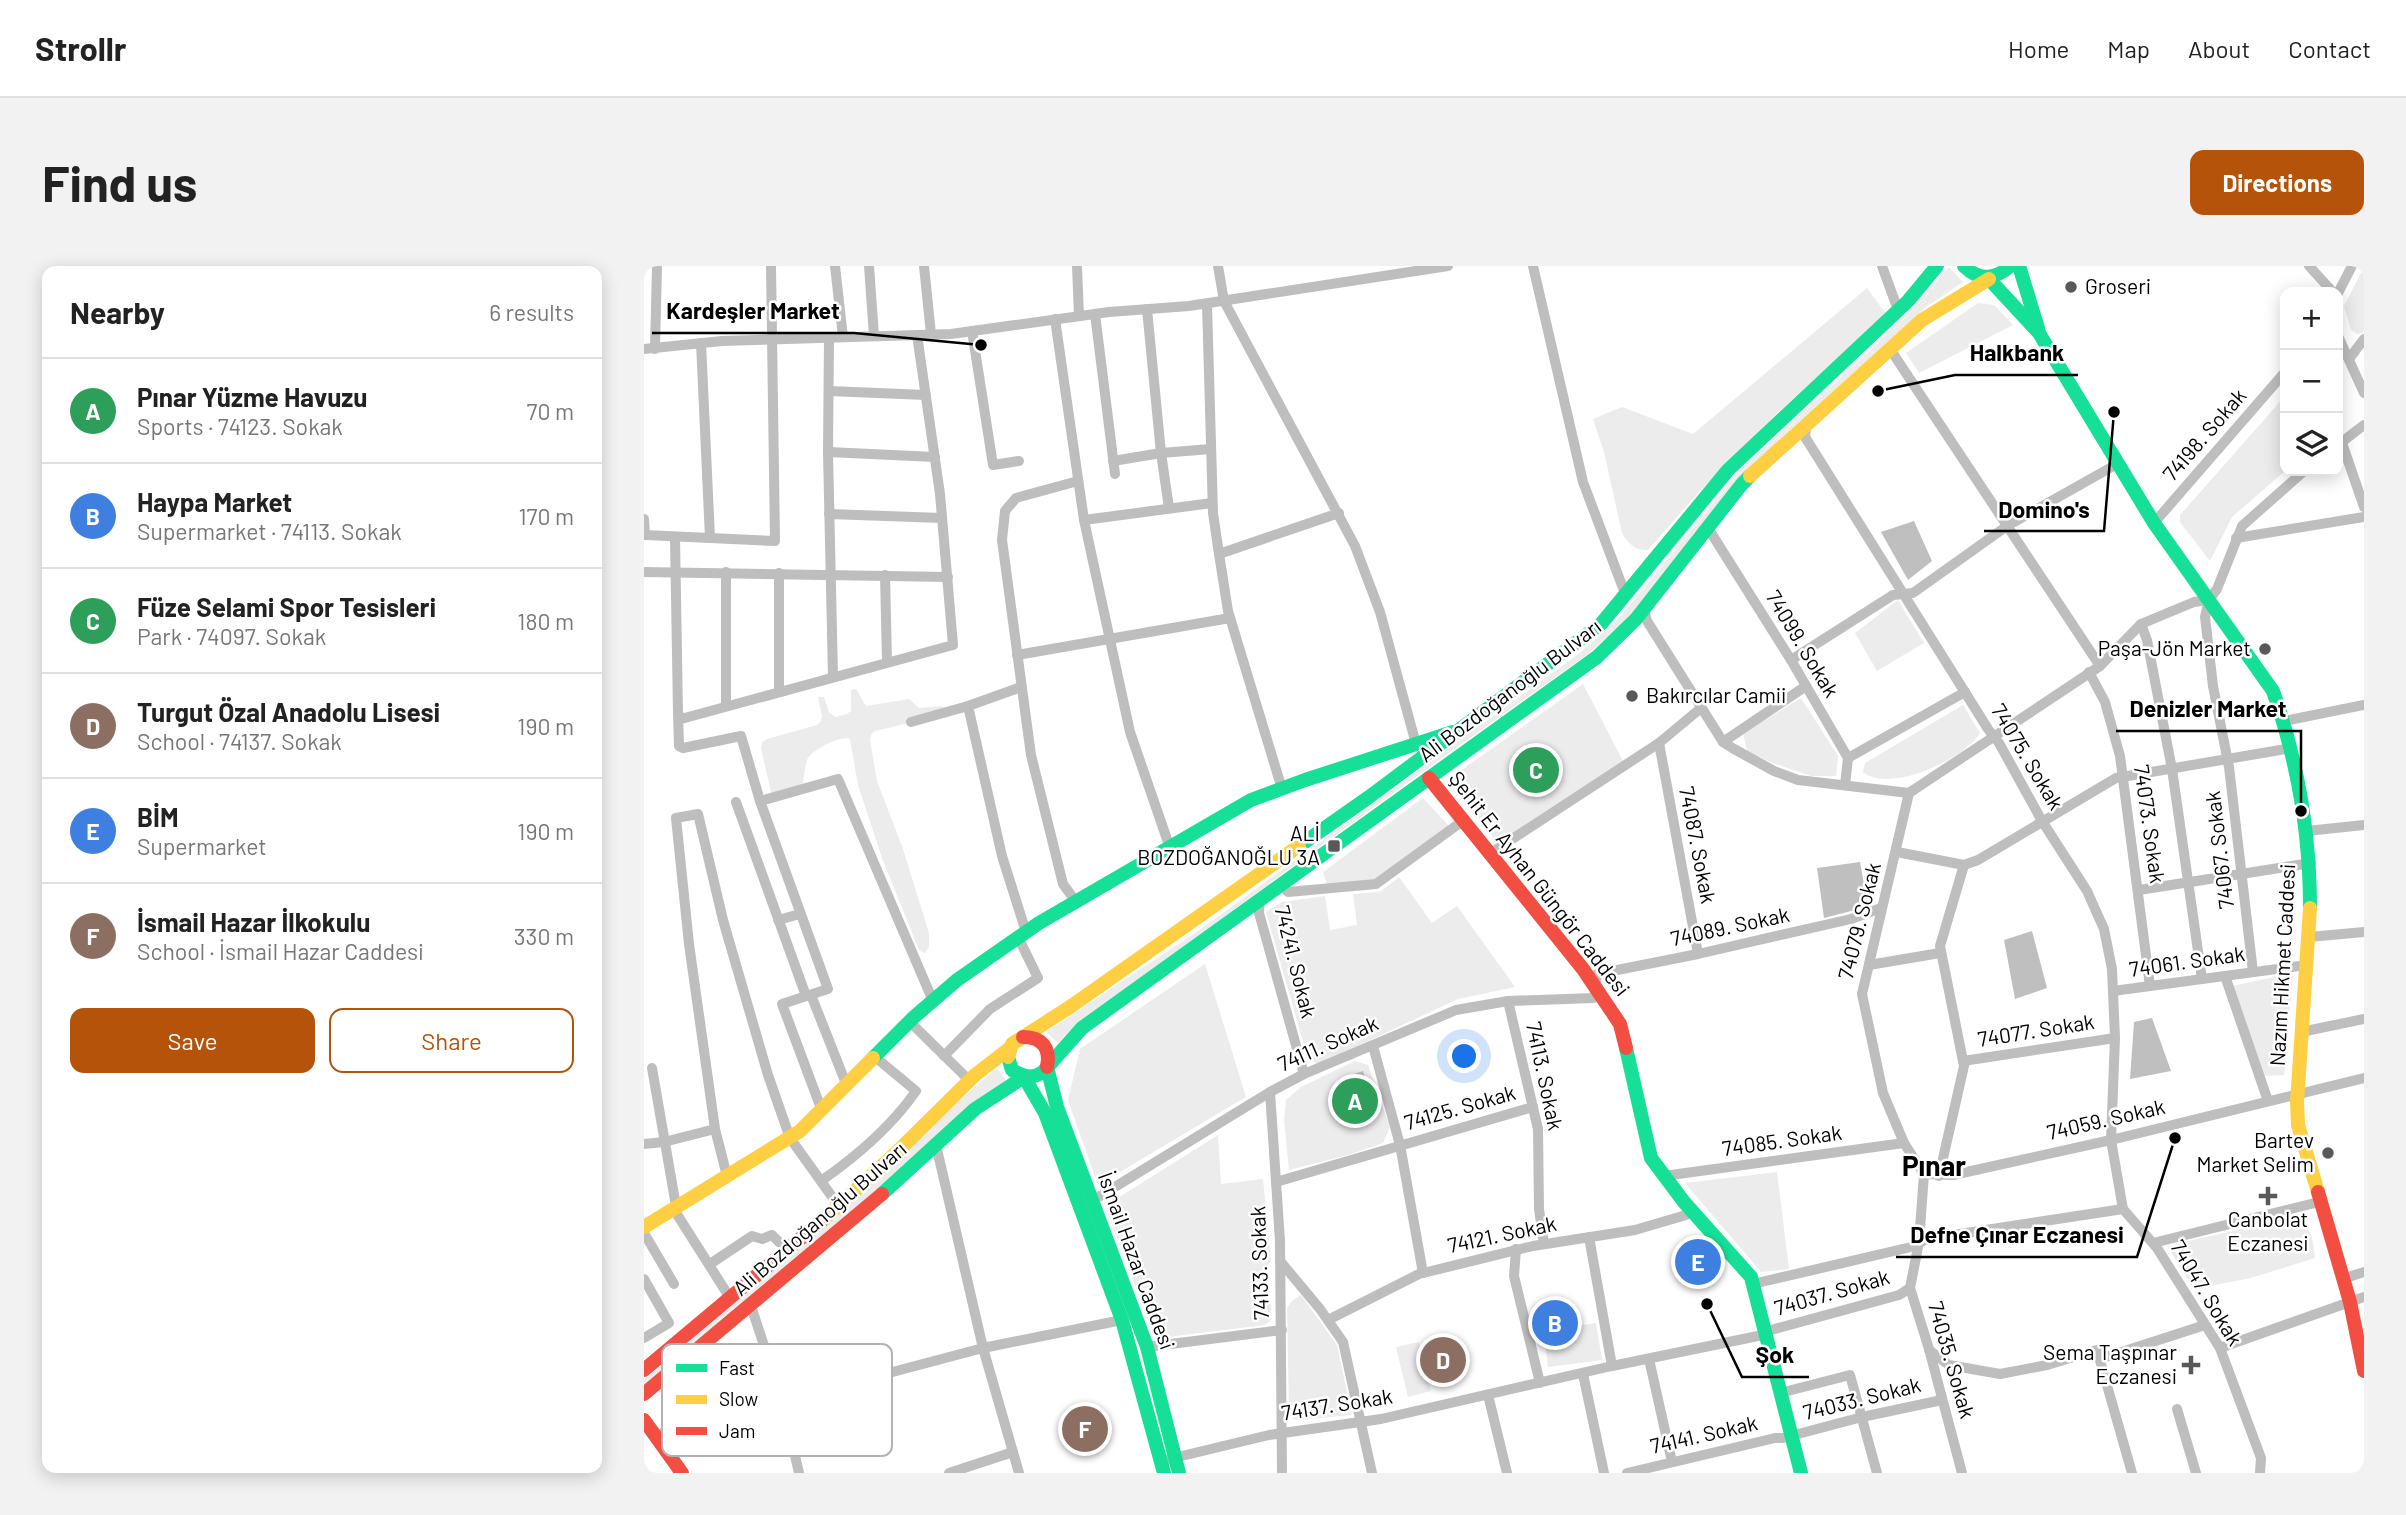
<!DOCTYPE html>
<meta charset="utf-8">
<style>
body{margin:0;font-family:Barlow,sans-serif;background:#f2f2f2;color:#222}
.controls{position:absolute;right:21px;top:21px;display:grid;overflow:hidden;border-radius:14px;box-shadow:0 4px 18px #0003}
.controls button{width:63px;height:63px;display:grid;place-items:center;padding:0;border:0;border-bottom:2px solid #e0e0e0;background:#fff;color:#222;font:35px sans-serif}
.you{position:absolute;left:821px;top:791px;width:24px;height:24px;margin:-18px;border:5px solid #fff;border-radius:50%;background:#1a73e8;box-shadow:0 0 0 10px #1a73e833}
.badge{display:grid;place-items:center;width:46px;height:46px;border-radius:50%;background:#b45309;color:#fff;font-size:23px;font-weight:700}
.pin{position:absolute;translate:-50% -50%;border:4px solid #fff;box-shadow:0 2px 7px #0006}
.list{margin:0;padding:0;list-style:none}
h2{display:flex;justify-content:space-between;align-items:center;height:91px;margin:0;padding:0 28px;font-size:30px}
h2 small{font-size:23px;font-weight:400;color:#767676}
.list li{display:grid;grid-template-columns:46px 1fr auto;gap:21px;align-items:center;box-sizing:border-box;height:105px;padding:0 28px;border-top:2px solid #e0e0e0}
.list b{display:block;font-size:26px;white-space:nowrap}
.list p{margin:0;font-size:23px;white-space:nowrap;color:#767676}
.list em{font-size:23px;font-style:normal;color:#767676}
.actions{display:flex;gap:14px;padding:21px 28px}
.actions a{flex:1;padding:16px 0;border:2px solid #b45309;border-radius:14px;text-align:center;font-size:24px;color:#b45309}
.actions .main{background:#b45309;color:#fff}
.icon{flex:none;width:38px;height:38px;fill:none;stroke:currentColor;stroke-width:2;stroke-linecap:round;stroke-linejoin:round}
.map{position:relative;flex:none;width:1720px;height:1207px;overflow:hidden;border-radius:14px}
header{display:flex;align-items:center;gap:42px;box-sizing:border-box;height:98px;padding:0 35px;background:#fff;border-bottom:2px solid #e0e0e0}
header strong{font-size:33px}
nav{display:flex;gap:38px;margin-inline-start:auto;font-size:24px}
.intro{display:flex;align-items:center;justify-content:space-between;box-sizing:border-box;height:168px;padding:0 42px}
h1{margin:0;font-size:49px}
.button{padding:18px 32px;border-radius:14px;background:#b45309;color:#fff;font-size:24px;font-weight:700}
main{display:flex;gap:42px;padding:0 42px}
aside{flex:1;background:#fff;border-radius:14px;box-shadow:0 4px 18px #0003}
.map>svg:first-child{display:block}
</style>
<header>
<strong>Strollr</strong>
<nav><a>Home</a><a>Map</a><a>About</a><a>Contact</a></nav>
</header>
<div class="intro"><h1>Find us</h1><a class="button">Directions</a></div>
<main>
<aside>
<h2>Nearby<small>6 results</small></h2>
<ul class="list">
<li><span class="badge" style="background:#2e9e5b">A</span><div><b>Pınar Yüzme Havuzu</b><p>Sports · 74123. Sokak</p></div><em>70 m</em></li>
<li><span class="badge" style="background:#3f7fe0">B</span><div><b>Haypa Market</b><p>Supermarket · 74113. Sokak</p></div><em>170 m</em></li>
<li><span class="badge" style="background:#2e9e5b">C</span><div><b>Füze Selami Spor Tesisleri</b><p>Park · 74097. Sokak</p></div><em>180 m</em></li>
<li><span class="badge" style="background:#8d6e63">D</span><div><b>Turgut Özal Anadolu Lisesi</b><p>School · 74137. Sokak</p></div><em>190 m</em></li>
<li><span class="badge" style="background:#3f7fe0">E</span><div><b>BİM</b><p>Supermarket</p></div><em>190 m</em></li>
<li><span class="badge" style="background:#8d6e63">F</span><div><b>İsmail Hazar İlkokulu</b><p>School · İsmail Hazar Caddesi</p></div><em>330 m</em></li>
</ul>
<div class="actions"><a class="main">Save</a><a>Share</a></div>
</aside>
<div class="map">
<svg width="1720" height="1207" viewBox="0 0 1720 1207">
<rect width="100%" height="100%" fill="#fff"/>
<!-- green -->
<g fill="#ececec">
<path d="M1305 1 1319 16 1282 41 1136 173 978 358 940 391 766 515 430 760 414 777 402 766 557 663 937 386 973 354 1097 203 1224 86 1275 35Z"/>
<path d="M1720 1V64L1718 67 1713 68 1707 64 1700 40Z"/>
<path d="M1223 22 1242 48 1129 151 1052 229 1004 284C991 285 984 277 978 267L960 186 949 153 978 141 1049 168Z"/>
<path d="M1334 37 1350 39 1369 59 1275 107 1262 87Z"/>
<path d="M1641 130V205L1588 251 1566 295 1536 256V249Z"/>
<path d="M1254 334 1280 377 1233 405 1211 367Z"/>
<path d="M939 418 979 495 854 577 805 513Z"/>
<path d="M212 423 222 440 265 433 275 442 298 440 307 447 231 465 227 469 226 474 233 515 259 583 285 667V681L281 687 275 684 238 592 214 519 206 473C197 469 167 484 163 494 160 503 160 514 158 523L129 530 127 526 117 482 118 476 123 473 173 459 177 455 178 450 174 431H180L185 446 191 451 203 448 207 445V424Z"/>
<path d="M1157 432 1194 490 1192 510H1167L1126 496 1103 485 1099 467Z"/>
<path d="M1319 439 1336 467C1320 493 1246 528 1219 506L1221 497Z"/>
<path d="M779 532 805 560 730 616 683 618 679 606Z"/>
<path d="M755 611 788 657 813 640 871 721 814 733 675 798 664 793 622 646 638 636 681 630 686 664 713 659 709 628 736 626Z"/>
<path d="M561 698 602 831 454 919 424 834 436 783Z"/>
<path d="M1649 707 1640 809 1615 810 1584 721Z"/>
<path d="M711 795 724 799 746 861 739 877 704 889 645 904 640 854 642 834 657 821Z"/>
<path d="M353 802 362 814 0 1121V1114L194 950 285 861Z"/>
<path d="M574 869 577 918 619 913 627 995 623 1001 628 1053 621 1059 515 1072 510 1070 462 943 469 935Z"/>
<path d="M1133 906 1145 1003 1117 1006 1041 917Z"/>
<path d="M1654 950C1668 961 1669 975 1671 992L1607 1012 1550 1023 1523 980Z"/>
<path d="M657 1029 693 1079 708 1149 656 1154 649 1153 645 1146 643 1042 648 1035Z"/>
<path d="M952 1057 958 1094 904 1101 900 1065Z"/>
<path d="M775 1076 787 1125 764 1131 752 1081Z"/>
</g>
<!-- water -->
<g fill="#bfbfbf">
<path d="M1270 255 1288 295 1264 314 1237 266Z"/>
<path d="M1216 596 1222 629 1211 644 1180 652 1173 602Z"/>
<path d="M1388 665 1403 722 1371 733 1360 674Z"/>
<path d="M1508 752 1527 805 1486 813 1490 756Z"/>
<path d="M719 805 731 844 707 852 695 813Z"/>
</g>
<g fill="none" stroke-linecap="round" stroke-linejoin="round">
<!-- street -->
<g stroke="#bebebe" stroke-width="10">
<path d="M191 0 199 71"/>
<path d="M225 0 230 70"/>
<path d="M280 0 287 68"/>
<path d="M433 0 435 50"/>
<path d="M574 0 580 35 711 280 736 346 772 478"/>
<path d="M889 0 939 216 982 330"/>
<path d="M1238 0 1254 44"/>
<path d="M1665 0 1686 23 1685 26"/>
<path d="M1694 27 1708 0"/>
<path d="M563 38 569 247 575 288 584 345 638 523"/>
<path d="M503 43 517 187 525 242"/>
<path d="M451 48 471 208"/>
<path d="M411 53 440 254 486 466 526 582"/>
<path d="M328 65 349 199 375 195"/>
<path d="M1694 70 1720 127"/>
<path d="M185 72 184 186 189 411"/>
<path d="M57 77 66 272"/>
<path d="M0 83 78 75 307 68 465 46 545 40 804 0"/>
<path d="M11 83 13 0"/>
<path d="M1246 83 1456 400"/>
<path d="M1705 93 1720 73"/>
<path d="M185 125 282 129"/>
<path d="M1162 160 1161 171 1344 463 1355 477 1398 555 1443 625 1460 663 1468 703 1471 772 1467 874 1479 943 1513 982 1576 1082 1617 1192 1616 1207"/>
<path d="M1698 177 1720 241"/>
<path d="M1694 179 1720 159"/>
<path d="M184 186 291 191"/>
<path d="M469 195 517 187 567 183"/>
<path d="M185 248 298 252"/>
<path d="M0 253 1 269 131 275 127 0"/>
<path d="M440 254 568 237"/>
<path d="M1510 257 1641 106"/>
<path d="M1064 262 1147 394 1204 492 1201 519"/>
<path d="M31 271 34 447 37 453 309 379 296 228 273 69"/>
<path d="M1592 272 1720 251"/>
<path d="M575 288 695 247"/>
<path d="M0 306 304 311"/>
<path d="M82 306V440"/>
<path d="M135 307V425"/>
<path d="M241 309 243 396"/>
<path d="M1000 344 1003 355 1079 476 1090 483 1130 505 1154 514 1265 527 1456 400 1497 358 1550 336 1565 334"/>
<path d="M1497 358 1503 374 1528 503 1558 713"/>
<path d="M373 389 586 352"/>
<path d="M1147 394 1249 329 1269 327 1363 260 1473 198"/>
<path d="M1445 406 1461 436 1476 490 1506 720"/>
<path d="M324 440 358 590 382 666"/>
<path d="M34 448 35 480 39 482 97 470 116 535 184 723 138 738 178 845"/>
<path d="M1640 455 1720 439"/>
<path d="M267 456 324 440 377 421"/>
<path d="M1079 476 1162 420"/>
<path d="M1015 477 1054 688"/>
<path d="M1204 492 1321 426"/>
<path d="M1265 527 1218 728 1239 827 1260 877 1280 908"/>
<path d="M116 535 194 513 289 735"/>
<path d="M92 536 162 730"/>
<path d="M1663 565 1720 559"/>
<path d="M1253 586 1320 599"/>
<path d="M847 587 1015 477 1057 442"/>
<path d="M1320 599 1334 594 1472 512 1648 482"/>
<path d="M637 618 644 626 732 618 820 554"/>
<path d="M1495 624 1667 597"/>
<path d="M616 633 615 647 660 808"/>
<path d="M432 636 419 618 387 489 358 274 361 245 372 232 434 215"/>
<path d="M134 654 156 648"/>
<path d="M1665 671 1720 666"/>
<path d="M1225 699 1296 687"/>
<path d="M1609 706 1585 501 1569 420 1561 351 1565 334 1573 323 1598 260 1660 205"/>
<path d="M1581 710 1624 835"/>
<path d="M1469 725 1663 699"/>
<path d="M167 729 203 820"/>
<path d="M864 735 894 863 895 943 900 978"/>
<path d="M266 756 325 814"/>
<path d="M1657 766 1720 753"/>
<path d="M729 780 756 879 779 1007"/>
<path d="M300 790 346 743 394 712 374 671"/>
<path d="M1319 795 1471 772"/>
<path d="M8 802 32 940"/>
<path d="M626 826 636 975 638 1207"/>
<path d="M0 878 20 876 71 863"/>
<path d="M292 879 339 1082 375 1207"/>
<path d="M1280 908 1309 909 1467 874 1720 812"/>
<path d="M1280 908 1275 976 1266 1022 1285 1083 1318 1207"/>
<path d="M83 910 71 863 45 678 32 552 54 548 79 654 124 809 146 872 194 939"/>
<path d="M1295 910 1320 800 1296 680 1320 599"/>
<path d="M1022 913 1027 909 1260 877"/>
<path d="M177 915C213 890 247 861 272 825L231 791"/>
<path d="M632 916 889 841"/>
<path d="M448 935 626 826 660 808 812 744 864 735 950 732 953 708 1054 688 1207 653 1237 642"/>
<path d="M29 942 86 1032"/>
<path d="M0 967 30 1018"/>
<path d="M945 971 968 1100"/>
<path d="M1509 977 1675 936"/>
<path d="M872 983 870 1010 896 1117"/>
<path d="M636 995 676 1043 699 1076 728 1207"/>
<path d="M66 998 108 970 118 973 128 969 136 977"/>
<path d="M0 1013 25 1057 0 1072"/>
<path d="M1698 1013 1720 1006"/>
<path d="M1109 1018 1267 981 1283 973 1479 943"/>
<path d="M107 1040 138 1134 155 1207"/>
<path d="M684 1054 775 1008 889 980 991 964 1042 949 1048 945"/>
<path d="M503 1081 638 1064"/>
<path d="M1576 1082 1720 1031"/>
<path d="M1285 1084 1305 1099 1356 1108 1403 1099 1453 1084 1488 1207"/>
<path d="M1005 1093 1028 1196"/>
<path d="M1456 1093 1561 1059"/>
<path d="M939 1108 960 1207"/>
<path d="M1136 1127 1206 1109 1233 1207"/>
<path d="M844 1129 863 1207"/>
<path d="M1533 1143 1552 1207"/>
<path d="M11 1169 339 1082 478 1054"/>
<path d="M517 1195 625 1169 737 1153 968 1100 1114 1070 1127 1064 1255 1029 1266 1022"/>
<path d="M305 1207 369 1186"/>
<path d="M983 1207 1131 1172H1139L1218 1151 1298 1134"/>
</g>
<!-- fast -->
<g stroke="#16e098" stroke-width="14">
<path d="M1320 0C1335 15 1351 14 1366 0"/>
<path d="M1375 0 1394 62"/>
<path d="M1345 13 1395 67 1510 257 1629 425C1654 496 1666 567 1666 642"/>
<path d="M655 580 725 531 957 358 1084 204 1264 35 1293 0"/>
<path d="M982 782 1007 892 1040 936 1107 1011 1157 1207"/>
<path d="M364 791 368 804C379 810 387 814 399 806L438 762 953 391 992 353 1098 218 1106 210"/>
<path d="M229 792 270 751 313 714 395 657 607 534 661 514 809 466"/>
<path d="M403 801 413 841 503 1081 535 1207"/>
<path d="M380 811 401 847 478 1054 520 1207"/>
<path d="M238 928 331 843 380 811"/>
</g>
<!-- slow -->
<g stroke="#ffcf43" stroke-width="14">
<path d="M1106 210 1278 54 1345 13"/>
<path d="M1666 642 1653 836 1654 859 1674 926"/>
<path d="M364 791 368 778 426 741 655 580"/>
<path d="M181 952 252 887 331 809 366 782"/>
<path d="M0 961 156 865 229 792"/>
</g>
<!-- jam -->
<g stroke="#f24e42" stroke-width="14">
<path d="M785 512 939 703 976 758 982 782"/>
<path d="M379 771C398 771 407 782 403 801"/>
<path d="M1674 926 1706 1036 1720 1105"/>
<path d="M0 1104 181 952"/>
<path d="M0 1128 238 928"/>
<path d="M0 1154 38 1207"/>
</g>
</g>
<!-- markers -->
<g fill="#595959" stroke="#fff" stroke-width="2.5">
<circle cx="1427" cy="21" r="7"/>
<circle cx="1621" cy="383" r="7"/>
<circle cx="988" cy="430" r="7"/>
<rect x="683" y="573" width="14" height="14" rx="3.5"/>
<circle cx="1684" cy="887" r="7"/>
<path d="M1620.5 919.5h7v7h7v7h-7v7h-7v-7h-7v-7h7z"/>
<path d="M1543.5 1088.5h7v7h7v7h-7v7h-7v-7h-7v-7h7z"/>
</g>
<g text-anchor="middle" stroke-width="5" stroke-linejoin="round" paint-order="stroke">
<!-- poi labels -->
<g font-size="21" fill="#000" stroke="#fff" text-anchor="end">
<text x="1441" y="28" text-anchor="start">Groseri</text>
<text x="1607" y="390">Paşa-Jön Market</text>
<text x="1002" y="437" text-anchor="start">Bakırcılar Camii</text>
<text x="676" y="575">ALİ<tspan x="676" dy="24">BOZDOĞANOĞLU 3A</tspan></text>
<text x="1670" y="882">Bartev<tspan x="1670" dy="24">Market Selim</tspan></text>
<text x="1624" y="961" text-anchor="middle">Canbolat<tspan x="1624" dy="24">Eczanesi</tspan></text>
<text x="1533" y="1094">Sema Taşpınar<tspan x="1533" dy="24">Eczanesi</tspan></text>
</g>
<!-- street labels -->
<g font-size="21" fill="#000" stroke="#fff">
<text transform="translate(1561 169) rotate(-49)" y="7">74198. Sokak</text>
<text transform="translate(1158 378) rotate(59)" y="7">74099. Sokak</text>
<text transform="translate(866 425) rotate(-37)" y="7">Ali Bozdoğanoğlu Bulvarı</text>
<text transform="translate(1383 491) rotate(59)" y="7">74075. Sokak</text>
<text transform="translate(1505 558) rotate(82)" y="7">74073. Sokak</text>
<text transform="translate(1053 579) rotate(79)" y="7">74087. Sokak</text>
<text transform="translate(1576 584) rotate(-97)" y="7">74067. Sokak</text>
<text transform="translate(895 618) rotate(52)" y="7">Şehit Er Ayhan Güngör Caddesi</text>
<text transform="translate(1216 655) rotate(-76)" y="7">74079. Sokak</text>
<text transform="translate(1086 661) rotate(-12)" y="7">74089. Sokak</text>
<text transform="translate(651 696) rotate(76)" y="7">74241. Sokak</text>
<text transform="translate(1543 696) rotate(-8)" y="7">74061. Sokak</text>
<text transform="translate(1639 699) rotate(-87)" y="7">Nazım Hikmet Caddesi</text>
<text transform="translate(1392 765) rotate(-9)" y="7">74077. Sokak</text>
<text transform="translate(684 778) rotate(-24)" y="7">74111. Sokak</text>
<text transform="translate(900 810) rotate(78)" y="7">74113. Sokak</text>
<text transform="translate(816 842) rotate(-16)" y="7">74125. Sokak</text>
<text transform="translate(1462 854) rotate(-13)" y="7">74059. Sokak</text>
<text transform="translate(1138 875) rotate(-8)" y="7">74085. Sokak</text>
<text transform="translate(176 953) rotate(-41)" y="7">Ali Bozdoğanoğlu Bulvarı</text>
<text transform="translate(858 969) rotate(-12)" y="7">74121. Sokak</text>
<text transform="translate(492 995) rotate(70)" y="7">İsmail Hazar Caddesi</text>
<text transform="translate(616 997) rotate(-92)" y="7">74133. Sokak</text>
<text transform="translate(1188 1027) rotate(-16)" y="7">74037. Sokak</text>
<text transform="translate(1562 1027) rotate(59)" y="7">74047. Sokak</text>
<text transform="translate(1307 1094) rotate(74)" y="7">74035. Sokak</text>
<text transform="translate(1218 1133) rotate(-14)" y="7">74033. Sokak</text>
<text transform="translate(693 1139) rotate(-9)" y="7">74137. Sokak</text>
<text transform="translate(1060 1169) rotate(-13)" y="7">74141. Sokak</text>
</g>
<!-- district labels -->
<g font-size="28" font-weight="bold" fill="#000" stroke="#fff">
<text x="1290" y="910">Pınar</text>
</g>
</g>
<!-- legend -->
<rect x="18" y="1078" width="230" height="112" rx="10" fill="#fff" stroke="#b2b2b2" stroke-width="2"/>
<rect x="32" y="1098" width="31" height="8" fill="#16e098"/>
<rect x="32" y="1129" width="31" height="9" fill="#ffcf43"/>
<rect x="32" y="1161" width="31" height="8" fill="#f24e42"/>
<g font-size="19" fill="#000">
<text x="75" y="1109">Fast</text>
<text x="75" y="1140">Slow</text>
<text x="75" y="1172">Jam</text>
</g>
<!-- callouts -->
<path fill="none" stroke="#000" stroke-width="2.5" d="M337 79L210 67H8M1234 125L1311 109H1434M1470 146L1460 265H1340M1657 545L1657 465H1472M1531 872L1493 991H1252M1063 1038L1098 1111H1165"/>
<g fill="#000" stroke="#fff" stroke-width="2.5">
<circle cx="337" cy="79" r="7"/>
<circle cx="1234" cy="125" r="7"/>
<circle cx="1470" cy="146" r="7"/>
<circle cx="1657" cy="545" r="7"/>
<circle cx="1531" cy="872" r="7"/>
<circle cx="1063" cy="1038" r="7"/>
</g>
<g font-size="23" text-anchor="middle" font-weight="bold" fill="#000" stroke="#fff" stroke-width="5" stroke-linejoin="round" paint-order="stroke">
<text x="109" y="53">Kardeşler Market</text>
<text x="1373" y="95">Halkbank</text>
<text x="1400" y="252">Domino's</text>
<text x="1564" y="451">Denizler Market</text>
<text x="1373" y="977">Defne Çınar Eczanesi</text>
<text x="1131" y="1097">Şok</text>
</g>
</svg>
<div class="controls">
<button>+</button>
<button>−</button>
<button><svg class="icon" aria-label="layers" viewBox="0 0 24 24"><path d="M12 4l9 5-9 5-9-5zM3 14l9 5 9-5"/></svg></button>
</div>
<div class="you"></div>
<div class="pin badge" style="left:711px;top:835px;background:#2e9e5b">A</div>
<div class="pin badge" style="left:911px;top:1057px;background:#3f7fe0">B</div>
<div class="pin badge" style="left:892px;top:504px;background:#2e9e5b">C</div>
<div class="pin badge" style="left:799px;top:1094px;background:#8d6e63">D</div>
<div class="pin badge" style="left:1054px;top:996px;background:#3f7fe0">E</div>
<div class="pin badge" style="left:441px;top:1163px;background:#8d6e63">F</div>
</div>
</main>
